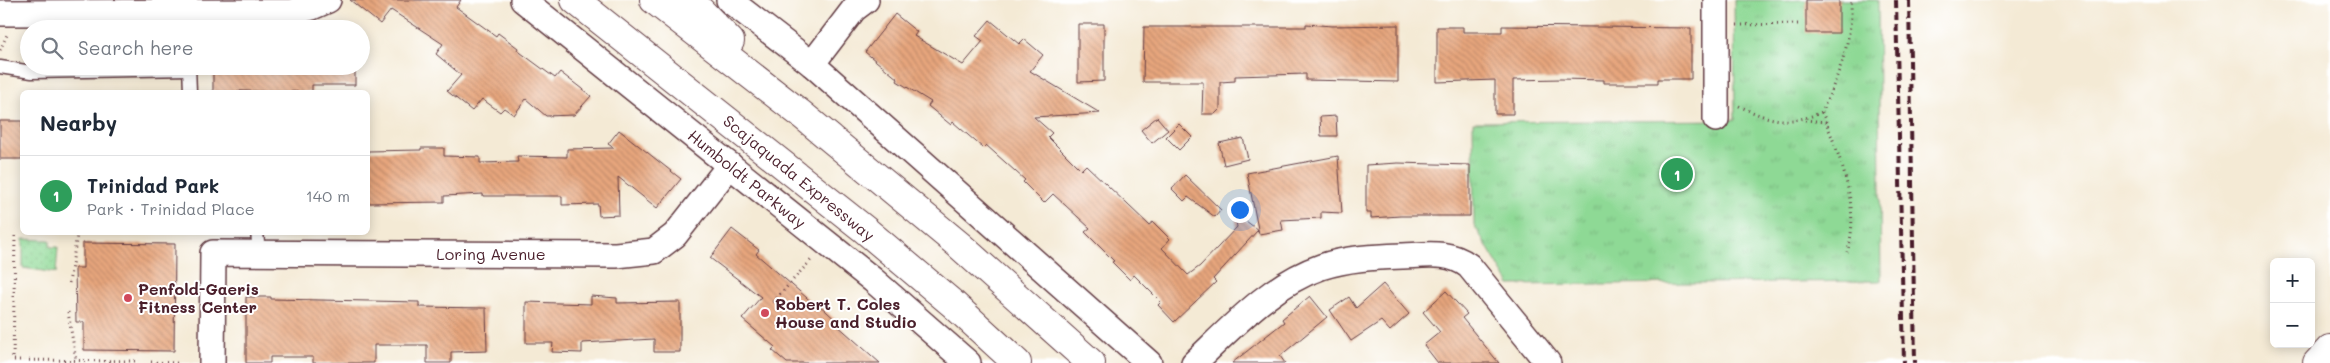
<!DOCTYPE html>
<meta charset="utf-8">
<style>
body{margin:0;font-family:Mali,sans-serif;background:#f2f2f3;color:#1f2937}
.controls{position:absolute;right:15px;bottom:15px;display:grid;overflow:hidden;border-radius:8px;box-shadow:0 2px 12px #0003}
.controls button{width:45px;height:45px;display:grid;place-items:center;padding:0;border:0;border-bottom:1px solid #e0e1e3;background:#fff;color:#1f2937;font:25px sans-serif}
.you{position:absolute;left:1239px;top:209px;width:18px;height:18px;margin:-12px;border:4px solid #fff;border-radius:50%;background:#1a73e8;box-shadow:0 0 0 8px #1a73e833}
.badge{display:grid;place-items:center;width:32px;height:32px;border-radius:50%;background:#2563eb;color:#fff;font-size:16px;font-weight:700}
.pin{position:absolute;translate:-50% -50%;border:2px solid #fff;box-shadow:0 1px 5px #0006}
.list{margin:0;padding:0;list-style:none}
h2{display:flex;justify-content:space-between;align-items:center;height:65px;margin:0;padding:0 20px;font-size:21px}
h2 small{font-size:16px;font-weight:400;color:#747a83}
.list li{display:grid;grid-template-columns:32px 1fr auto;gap:15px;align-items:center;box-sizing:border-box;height:80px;padding:0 20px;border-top:1px solid #e0e1e3}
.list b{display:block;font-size:19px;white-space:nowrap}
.list p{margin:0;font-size:16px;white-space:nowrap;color:#747a83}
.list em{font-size:16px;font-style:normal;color:#747a83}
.icon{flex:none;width:28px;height:28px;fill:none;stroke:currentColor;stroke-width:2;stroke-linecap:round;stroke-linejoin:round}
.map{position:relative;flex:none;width:2330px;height:363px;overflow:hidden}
.search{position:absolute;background:#fff;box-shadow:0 2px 12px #0003;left:20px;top:20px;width:350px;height:55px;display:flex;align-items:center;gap:12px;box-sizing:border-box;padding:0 18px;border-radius:28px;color:#747a83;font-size:19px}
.panel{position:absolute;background:#fff;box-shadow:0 2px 12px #0003;left:20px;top:90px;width:350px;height:145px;border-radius:8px}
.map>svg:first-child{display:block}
</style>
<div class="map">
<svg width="2330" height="363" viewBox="0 0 2330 363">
<defs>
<pattern id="grass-dots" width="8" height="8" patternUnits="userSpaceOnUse" patternTransform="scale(1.25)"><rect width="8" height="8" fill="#8ed995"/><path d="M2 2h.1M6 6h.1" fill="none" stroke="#7cba81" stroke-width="1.8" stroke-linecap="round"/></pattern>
<pattern id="park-tufts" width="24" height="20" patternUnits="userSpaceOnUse" patternTransform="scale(1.25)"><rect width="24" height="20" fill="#8ed995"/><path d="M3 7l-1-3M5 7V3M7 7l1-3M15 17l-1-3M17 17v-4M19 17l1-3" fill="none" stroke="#7cba81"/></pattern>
<pattern id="building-back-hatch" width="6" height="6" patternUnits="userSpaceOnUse" patternTransform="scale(1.25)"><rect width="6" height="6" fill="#e7a67d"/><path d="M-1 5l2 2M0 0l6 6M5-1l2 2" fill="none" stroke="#bd8767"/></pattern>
</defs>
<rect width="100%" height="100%" fill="#fff"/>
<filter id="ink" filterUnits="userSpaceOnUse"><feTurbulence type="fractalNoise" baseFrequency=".02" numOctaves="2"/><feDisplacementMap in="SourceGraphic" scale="10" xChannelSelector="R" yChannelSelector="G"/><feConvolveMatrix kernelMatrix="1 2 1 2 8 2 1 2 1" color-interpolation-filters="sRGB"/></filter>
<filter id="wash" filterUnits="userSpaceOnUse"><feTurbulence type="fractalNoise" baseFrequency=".0096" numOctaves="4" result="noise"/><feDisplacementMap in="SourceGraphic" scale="20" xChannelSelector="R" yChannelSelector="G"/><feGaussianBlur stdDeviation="1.12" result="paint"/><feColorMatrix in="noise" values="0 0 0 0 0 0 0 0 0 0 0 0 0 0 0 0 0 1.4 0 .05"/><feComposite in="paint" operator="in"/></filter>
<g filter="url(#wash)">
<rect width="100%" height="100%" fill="#f4ead5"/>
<!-- grass -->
<path fill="url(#grass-dots)" stroke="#6c7c60" d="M23 239 50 240V247H58L56 273 23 268Z"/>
<!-- park -->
<path fill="url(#park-tufts)" stroke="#6c7c60" d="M1734 0H1878L1881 281 1510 285 1474 225 1473 122 1735 120Z"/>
<g id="blocks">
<!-- building -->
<g fill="url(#building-back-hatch)">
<path d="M350 0H461L456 7 496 36 498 33 518 48 517 50 555 78 560 72 591 96 574 115 546 116 526 99 514 115 504 108 500 112 482 99 472 111 447 91 461 75 436 54 443 44 391 10 380 24Z"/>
<rect x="1806" y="0" width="33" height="33"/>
<path d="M895 14 917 32 914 36 963 65 983 41 976 36 990 20 1019 44 1024 39 1043 55 1030 71 1100 113 1034 117 1052 133 1048 137 1081 170 1086 165 1149 225 1153 222 1170 239 1162 248 1188 275 1200 266 1237 227 1234 212 1258 230 1213 279 1216 282 1174 322 1158 305 1161 302 1134 275 1130 280 1112 262 1114 261 1085 232 1090 228 1053 194 1044 203 1023 182 1025 180 986 145 983 148 953 122 951 125 928 106 931 102 897 81 898 79 865 52Z"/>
<path d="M1078 24H1104V81L1078 82Z"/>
<path d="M1306 24 1332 26 1398 25V82L1306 80V74L1235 76V81L1220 82V109L1215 114H1202L1203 82H1143L1144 27H1306Z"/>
<path d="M1502 26 1691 28V79H1658V83H1604V80L1561 79 1513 80V114H1495V80L1437 82V27H1463V32H1502Z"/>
<path d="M213 66H355V85H312V92L240 91V92H213Z"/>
<path d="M1336 116 1337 136H1321L1320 117Z"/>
<path d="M1157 117 1168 130 1152 143 1141 130Z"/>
<rect x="0" y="121" width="22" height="38"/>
<path d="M1179 124 1192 137 1179 150 1166 137Z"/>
<path d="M619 130 681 179 657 208 618 177 619 215 599 216 598 204 562 205V196H483V194L444 196V202L368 203V151L421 150V148H444V156L480 157V163L518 162 517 156 567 157V149L614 148 608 144Z"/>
<path d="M1243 138 1248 159 1224 165 1219 143Z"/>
<path d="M1338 156 1342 213 1321 212V218L1281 220 1283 230 1259 234 1247 173Z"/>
<path d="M1398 163 1470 165V216H1400L1371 218V213H1366V165Z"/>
<path d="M1185 175 1221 210 1215 217 1188 197 1184 201 1172 189Z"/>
<path d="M732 229 759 250 756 254 814 304 816 302 838 322 836 324 880 363H787L772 350 775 347 742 319 761 297 710 258Z"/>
<path d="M83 243 175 244 174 351 84 350V322H76L75 268H83Z"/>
<path d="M1383 284 1409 314 1390 331 1381 321 1351 341 1330 310 1349 297 1356 308Z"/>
<path d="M1446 291 1467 314 1462 318 1499 363H1438L1424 345 1440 332 1423 312Z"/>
<path d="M591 296 617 298V303L680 302V352H654V339L582 343V353L552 352 553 343H526V302L591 304Z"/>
<path d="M1310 296 1327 317 1280 356 1285 363H1232L1284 322 1282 319Z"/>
<path d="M246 297H271V299L419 302V307L486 308 487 351 451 352V363H427V345H374V363H313V357H270V363H246Z"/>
</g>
</g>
</g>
<g filter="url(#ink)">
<use href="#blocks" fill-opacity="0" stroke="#643d44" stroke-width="1"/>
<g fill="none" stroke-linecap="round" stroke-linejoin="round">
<!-- service casing -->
<g stroke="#643d44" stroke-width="15">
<g id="service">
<path d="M189 66 190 92"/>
<path d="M0 67 32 72 189 69"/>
<path d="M257 232 259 253"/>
</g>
</g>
<!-- minor casing -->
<g stroke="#643d44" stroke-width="28">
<g id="minor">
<path d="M523 0 873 280 968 363"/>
<path d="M729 0 812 64 1149 363"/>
<path d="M0 13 292 12 312 7 328 0"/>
<path d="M812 64 854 9 866 0"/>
<path d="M1716 119V0"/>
<path d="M212 363 213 253 616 255 654 251 675 235 730 165"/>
<path d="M1194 363C1231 328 1271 284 1321 267 1347 258 1376 257 1403 256 1428 255 1449 251 1469 266L1548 363"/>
</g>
</g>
<!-- trunk casing -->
<g stroke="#643d44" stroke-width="30">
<g id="trunk">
<path d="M575 0 864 229 953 304 1017 363"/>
<path d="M654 0 801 114 959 245 1091 363"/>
<path d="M690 0 730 41"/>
</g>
</g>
<!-- motorway casing -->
<g stroke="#643d44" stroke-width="30">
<path id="motorway" d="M2317 363 2330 349"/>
</g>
<!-- path -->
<g stroke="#643d44" stroke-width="3" stroke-dasharray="1 4" stroke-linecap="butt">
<path d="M1737 25 1800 24"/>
<path d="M0 50 7 35"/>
<path d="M1739 106C1770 121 1790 126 1822 112 1838 76 1853 40 1851 0"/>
<path d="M1822 112 1826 122"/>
<path d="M1805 120 1826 122C1841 160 1861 211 1847 252"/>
<path d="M89 232V235"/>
<path d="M15 236 13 360 139 361"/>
<path d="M69 283 77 235"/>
<path d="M773 302 811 260"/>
<path d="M68 312 76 360"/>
<path d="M151 362 179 363"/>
</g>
<!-- service -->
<use href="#service" stroke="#fff" stroke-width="12"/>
<!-- minor -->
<use href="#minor" stroke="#fff" stroke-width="25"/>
<!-- trunk -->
<use href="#trunk" stroke="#fff" stroke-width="28"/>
<!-- motorway -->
<use href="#motorway" stroke="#fff" stroke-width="28"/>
<!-- rail -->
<g stroke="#4a1f2b" stroke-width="4" stroke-dasharray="8 4" stroke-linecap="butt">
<path d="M1896 0 1904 363"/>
<path d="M1909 0 1915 363"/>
</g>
</g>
</g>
<!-- markers -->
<g fill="#d1495b" stroke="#fff" stroke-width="2">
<circle cx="128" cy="298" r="5"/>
<circle cx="765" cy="313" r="5"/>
</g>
<g text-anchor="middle" stroke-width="4" stroke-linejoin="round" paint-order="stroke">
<!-- street labels -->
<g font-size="16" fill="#4a1f2b" stroke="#fff">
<text transform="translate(799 178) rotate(39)" y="6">Scajaquada Expressway</text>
<text transform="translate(747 179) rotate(39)" y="6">Humboldt Parkway</text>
<text x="491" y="260">Loring Avenue</text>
</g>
<!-- poi labels -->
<g font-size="16" font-weight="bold" fill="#4a1f2b" stroke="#fff" text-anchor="start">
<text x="138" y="295">Penfold-Gaeris<tspan x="138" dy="18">Fitness Center</tspan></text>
<text x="775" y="310">Robert T. Coles<tspan x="775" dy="18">House and Studio</tspan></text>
</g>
</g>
</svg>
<div class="controls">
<button>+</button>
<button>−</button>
</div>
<div class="you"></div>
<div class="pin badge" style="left:1677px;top:174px;background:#2e9e5b">1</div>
<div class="search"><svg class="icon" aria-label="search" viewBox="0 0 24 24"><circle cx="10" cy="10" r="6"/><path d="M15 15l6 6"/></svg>Search here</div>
<section class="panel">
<h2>Nearby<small></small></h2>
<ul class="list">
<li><span class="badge" style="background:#2e9e5b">1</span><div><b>Trinidad Park</b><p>Park · Trinidad Place</p></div><em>140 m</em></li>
</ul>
</section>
</div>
